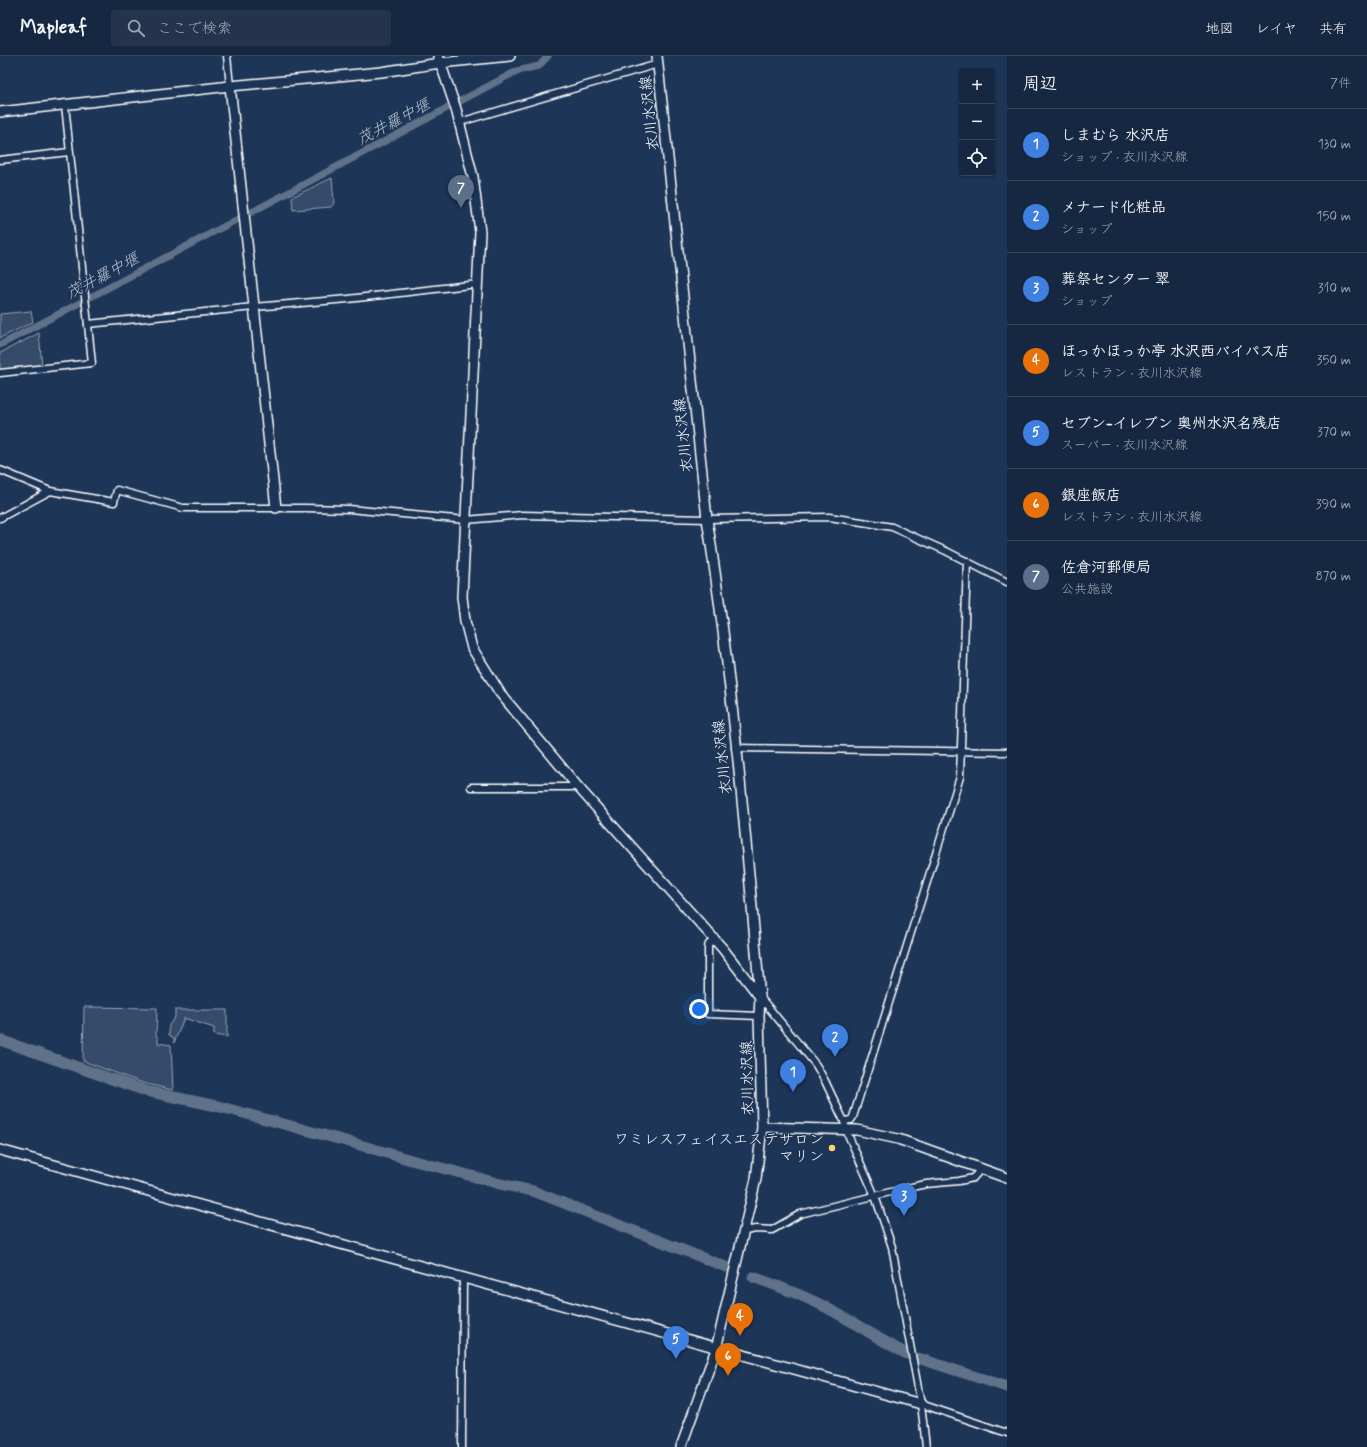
<!DOCTYPE html>
<html lang="ja">
<meta charset="utf-8">
<style>
body{margin:0;font-family:Mynerve,"Klee One",sans-serif;background:#23344c;color:#f1f3f6}
.controls{position:absolute;right:12px;top:12px;display:grid;overflow:hidden;border-radius:4px;box-shadow:0 1px 3px #0004}
.controls button{width:36px;height:36px;display:grid;place-items:center;padding:0;border:0;border-bottom:1px solid #35445a;background:#162841;color:#f1f3f6;font:20px sans-serif}
.you{position:absolute;left:699px;top:953px;width:14px;height:14px;margin:-10px;border:3px solid #fff;border-radius:50%;background:#1a73e8;box-shadow:0 0 0 6px #1a73e833}
.badge{display:grid;place-items:center;width:26px;height:26px;border-radius:50%;background:#d6ab8b;color:#fff;font-size:13px;font-weight:700}
.pin{position:absolute;translate:-50% -33px;filter:drop-shadow(0 1px 2px #0008)}
.pin::after{content:'';position:absolute;top:21px;width:14px;height:12px;background:inherit;clip-path:polygon(0 0,100% 0,50% 100%)}
.list{margin:0;padding:0;list-style:none}
h2{display:flex;justify-content:space-between;align-items:center;height:52px;margin:0;padding:0 16px;font-size:17px}
h2 small{font-size:13px;font-weight:400;color:#9ea6b1}
.list li{display:grid;grid-template-columns:26px 1fr auto;gap:12px;align-items:center;box-sizing:border-box;height:72px;padding:0 16px;border-top:1px solid #35445a}
.list b{display:block;font-size:15px;white-space:nowrap}
.list p{margin:0;font-size:13px;white-space:nowrap;color:#9ea6b1}
.list em{font-size:13px;font-style:normal;color:#9ea6b1}
.icon{flex:none;width:22px;height:22px;fill:none;stroke:currentColor;stroke-width:2;stroke-linecap:round;stroke-linejoin:round}
.map{position:relative;flex:none;width:1007px;height:1391px;overflow:hidden}
header{display:flex;align-items:center;gap:24px;box-sizing:border-box;height:56px;padding:0 20px;background:#162841;border-bottom:1px solid #35445a}
header strong{font-size:19px}
nav{display:flex;gap:22px;margin-inline-start:auto;font-size:14px}
.search{width:280px;height:36px;background:#23344c;display:flex;align-items:center;gap:10px;box-sizing:border-box;padding:0 14px;border-radius:4px;color:#9ea6b1;font-size:15px}
main{display:flex}
aside{flex:1;background:#162841}
.map>svg:first-child{display:block}
</style>
<header>
<strong>Mapleaf</strong>
<div class="search"><svg class="icon" aria-label="search" viewBox="0 0 24 24"><circle cx="10" cy="10" r="6"/><path d="M15 15l6 6"/></svg>ここで検索</div>
<nav><a>地図</a><a>レイヤ</a><a>共有</a></nav>
</header>
<main>
<div class="map">
<svg width="1007" height="1391" viewBox="0 0 1007 1391">
<rect width="100%" height="100%" fill="#1d3557"/>
<filter id="ink" filterUnits="userSpaceOnUse"><feTurbulence type="fractalNoise" baseFrequency=".025" numOctaves="2"/><feDisplacementMap in="SourceGraphic" scale="8" xChannelSelector="R" yChannelSelector="G"/><feConvolveMatrix kernelMatrix="1 2 1 2 8 2 1 2 1" color-interpolation-filters="sRGB"/></filter>
<g filter="url(#ink)">
<!-- green -->
<g fill="#364b69" stroke="#9aa5b4">
<path d="M332 122 334 147 331 151 293 154 292 141Z"/>
<path d="M31 255 33 266 0 282V258Z"/>
<path d="M39 277 42 310 0 314V297Z"/>
<path d="M84 951 157 952 156 980 158 981V987L171 989 173 1034 143 1027 83 1005Z"/>
<path d="M175 954H227V981L214 979V972L184 962 174 987V982L169 979V969L175 961Z"/>
</g>
<g fill="none" stroke-linecap="round" stroke-linejoin="round">
<!-- canal -->
<g stroke="#617289" stroke-width="7">
<path d="M250 157 517 15 539 10 548 0"/>
<path d="M0 289 238 163"/>
</g>
<!-- river -->
<g stroke="#617289" stroke-width="11">
<path d="M0 984 146 1035 221 1051 353 1087 411 1104 461 1117 500 1128 533 1135 726 1211"/>
<path d="M753 1221C778 1230 803 1239 827 1252 854 1266 880 1284 907 1298"/>
<path d="M918 1302 1007 1331"/>
</g>
<!-- street casing -->
<g stroke="#fff" stroke-width="9">
<g id="street">
<path d="M227 0 230 30"/>
<path d="M460 66 658 8"/>
<path d="M0 104 69 96"/>
<path d="M88 268 254 251 348 243 478 228"/>
<path d="M0 317 92 307 65 49"/>
<path d="M0 414 50 435 114 446 117 434 183 452H305L349 453 466 464 522 459 707 463 829 461 862 466 892 471 946 495 1007 526"/>
<path d="M0 462 50 435"/>
<path d="M735 692 1007 696"/>
<path d="M471 731H578"/>
<path d="M714 884 709 888 708 891V958L759 960"/>
<path d="M760 941 816 1009 825 1025 844 1065 846 1074 875 1140 892 1191 921 1348 926 1391"/>
<path d="M844 1065 851 1064 853 1061 960 721 967 505"/>
<path d="M745 1175 756 1173 772 1174 800 1158 907 1132 926 1128 959 1125 973 1122 980 1114"/>
<path d="M921 1348 1007 1377"/>
<path d="M462 1391 463 1222"/>
</g>
</g>
<!-- secondary casing -->
<g stroke="#fff" stroke-width="12">
<g id="secondary">
<path d="M438 0 456 53 473 121 480 176 462 541 465 565 472 592 500 637 578 731 723 893 760 941"/>
<path d="M657 0 707 463C732 621 746 781 760 941L759 960 762 1071 756 1123 716 1293 681 1391"/>
<path d="M230 30 276 452"/>
<path d="M0 56 230 30 381 16 440 7 510 0"/>
<path d="M762 1071 857 1074 898 1083 1007 1122"/>
<path d="M0 1094 921 1348"/>
</g>
</g>
<!-- street -->
<use href="#street" stroke="#1d3557" stroke-width="6"/>
<!-- secondary -->
<use href="#secondary" stroke="#1d3557" stroke-width="9"/>
</g>
</g>
<!-- markers -->
<circle fill="#ffd166" stroke="#1d3557" stroke-width="1.5" cx="832" cy="1092" r="4"/>
<g text-anchor="middle" stroke-width="3" stroke-linejoin="round" paint-order="stroke">
<!-- street labels -->
<g font-size="15" fill="#fff" stroke="#1d3557">
<text transform="translate(649 57) rotate(-96)" y="5">衣川水沢線</text>
<text transform="translate(683 379) rotate(-96)" y="5">衣川水沢線</text>
<text transform="translate(722 701) rotate(-96)" y="5">衣川水沢線</text>
<text transform="translate(747 1022) rotate(-91)" y="5">衣川水沢線</text>
</g>
<!-- poi labels -->
<g font-size="15" fill="#fff" stroke="#1d3557" text-anchor="end">
<text x="824" y="1088">ワミレスフェイスエステサロン<tspan x="824" dy="17">マリン</tspan></text>
</g>
<!-- water labels -->
<g font-size="16" font-style="italic" fill="#b8c0ca" stroke="#1d3557">
<text transform="translate(393 65) rotate(-28)" y="6">茂井羅中堰</text>
<text transform="translate(102 219) rotate(-28)" y="6">茂井羅中堰</text>
</g>
</g>
</svg>
<div class="controls">
<button>+</button>
<button>−</button>
<button><svg class="icon" aria-label="locate" viewBox="0 0 24 24"><circle cx="12" cy="12" r="6"/><path d="M12 2v4M12 18v4M2 12h4M18 12h4"/></svg></button>
</div>
<div class="you"></div>
<div class="pin badge" style="left:793px;top:1036px;background:#3f7fe0">1</div>
<div class="pin badge" style="left:835px;top:1001px;background:#3f7fe0">2</div>
<div class="pin badge" style="left:904px;top:1160px;background:#3f7fe0">3</div>
<div class="pin badge" style="left:740px;top:1280px;background:#e8710a">4</div>
<div class="pin badge" style="left:676px;top:1303px;background:#3f7fe0">5</div>
<div class="pin badge" style="left:728px;top:1320px;background:#e8710a">6</div>
<div class="pin badge" style="left:461px;top:152px;background:#5c6f8a">7</div>
</div>
<aside>
<h2>周辺<small>7件</small></h2>
<ul class="list">
<li><span class="badge" style="background:#3f7fe0">1</span><div><b>しまむら 水沢店</b><p>ショップ · 衣川水沢線</p></div><em>130 m</em></li>
<li><span class="badge" style="background:#3f7fe0">2</span><div><b>メナード化粧品</b><p>ショップ</p></div><em>150 m</em></li>
<li><span class="badge" style="background:#3f7fe0">3</span><div><b>葬祭センター 翠</b><p>ショップ</p></div><em>310 m</em></li>
<li><span class="badge" style="background:#e8710a">4</span><div><b>ほっかほっか亭 水沢西バイパス店</b><p>レストラン · 衣川水沢線</p></div><em>350 m</em></li>
<li><span class="badge" style="background:#3f7fe0">5</span><div><b>セブン-イレブン 奥州水沢名残店</b><p>スーパー · 衣川水沢線</p></div><em>370 m</em></li>
<li><span class="badge" style="background:#e8710a">6</span><div><b>銀座飯店</b><p>レストラン · 衣川水沢線</p></div><em>390 m</em></li>
<li><span class="badge" style="background:#5c6f8a">7</span><div><b>佐倉河郵便局</b><p>公共施設</p></div><em>870 m</em></li>
</ul>
</aside>
</main>
